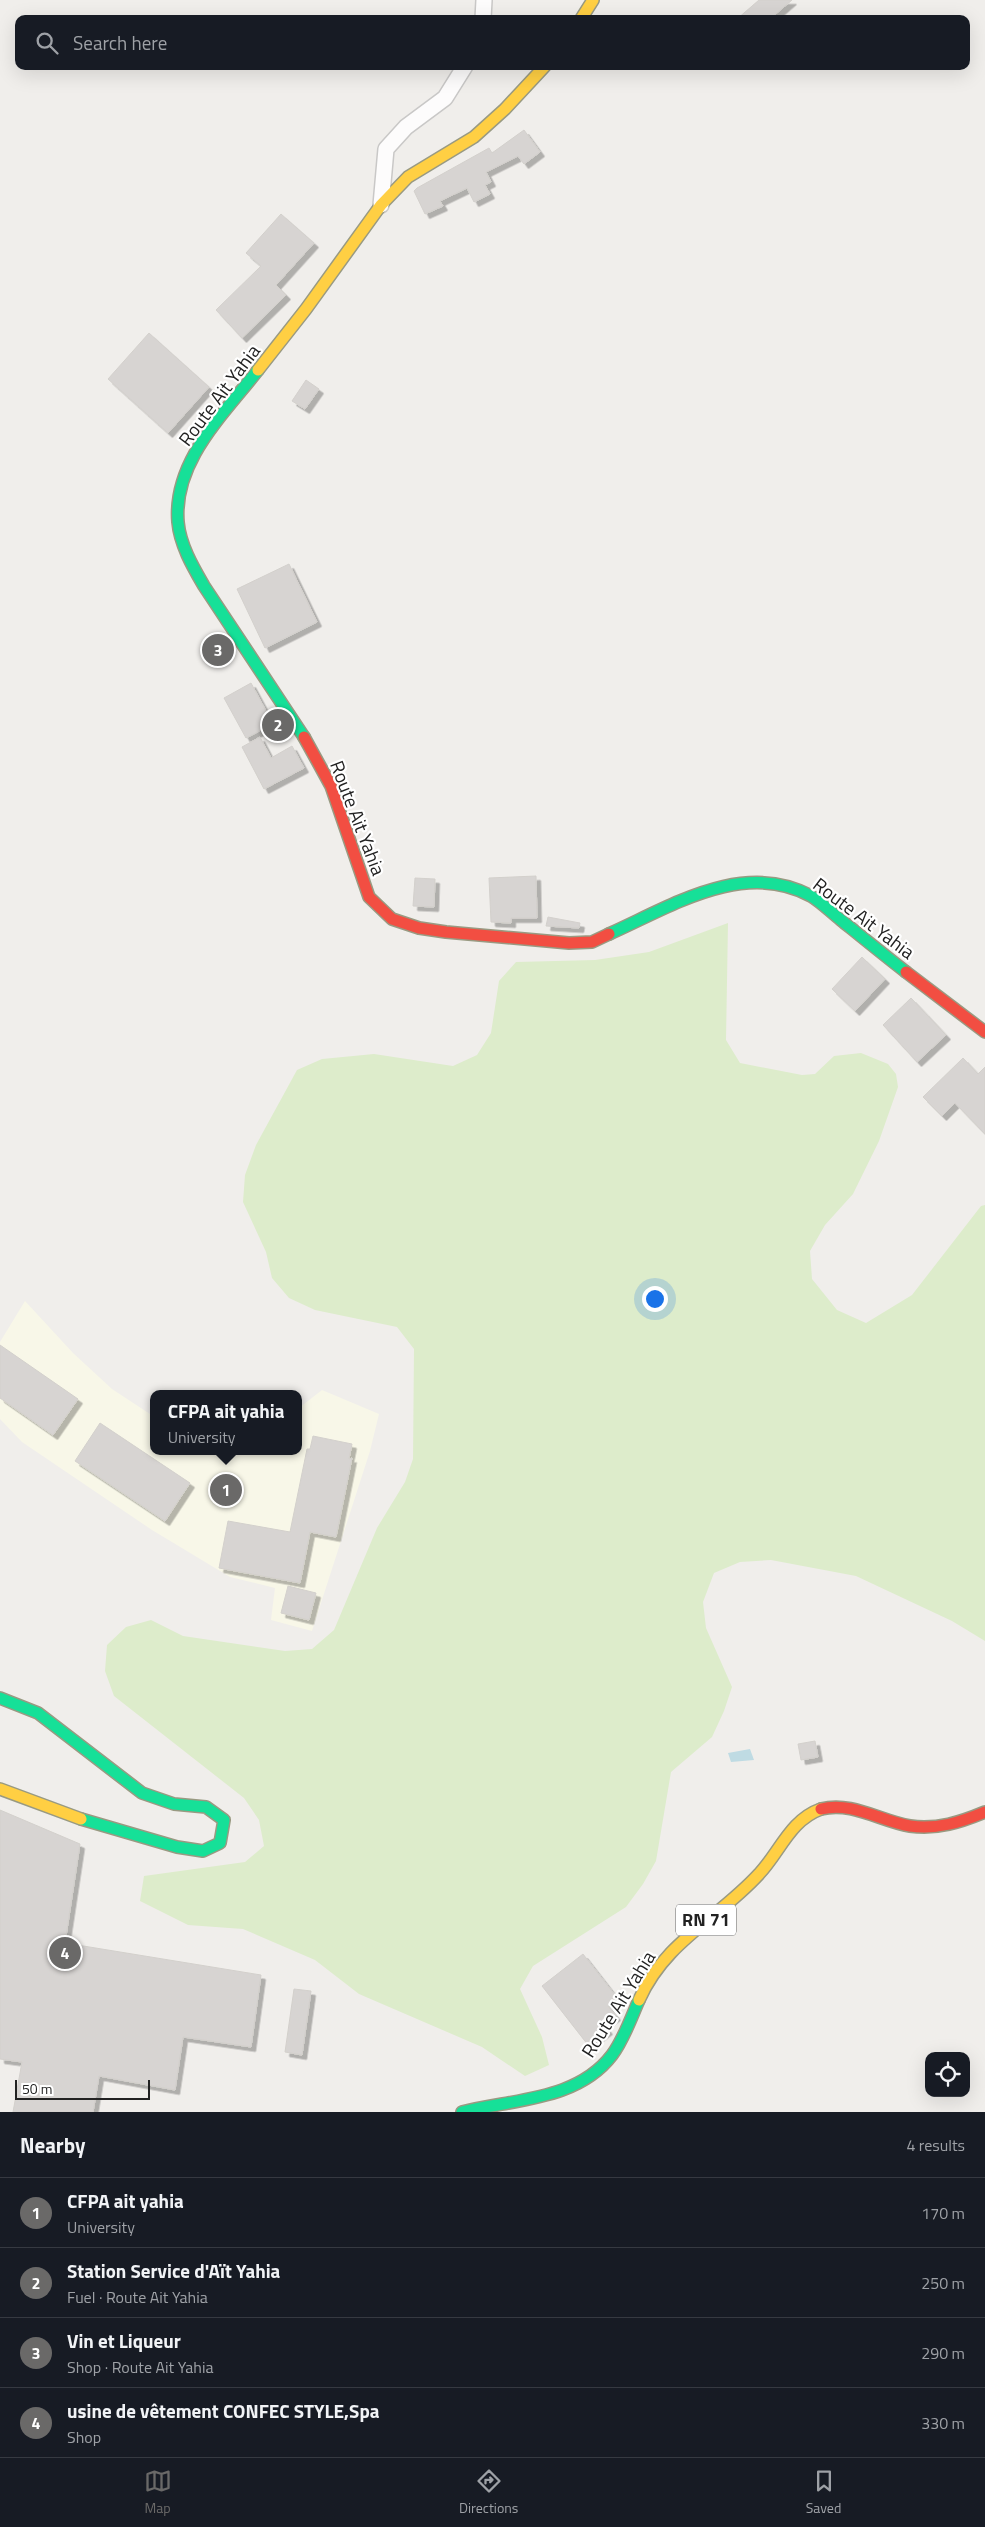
<!DOCTYPE html>
<meta charset="utf-8">
<style>
body{margin:0;font-family:"Titillium Web",sans-serif;background:#242831;color:#f1f3f6}
.controls{position:absolute;right:15px;bottom:15px;display:grid;overflow:hidden;border-radius:10px;box-shadow:0 5px 20px #0002}
.controls button{width:45px;height:45px;display:grid;place-items:center;padding:0;border:0;border-bottom:1px solid #363941;background:#171b24;color:#f1f3f6;font:25px sans-serif}
.scale{position:absolute;left:15px;bottom:12px;width:135px;box-sizing:border-box;padding-left:5px;border:2px solid #222;border-top:0;font-size:14px;line-height:18px;white-space:nowrap;color:#222;-webkit-text-stroke:4px #fff;paint-order:stroke}
.you{position:absolute;left:654px;top:1298px;width:18px;height:18px;margin:-12px;border:4px solid #fff;border-radius:50%;background:#1a73e8;box-shadow:0 0 0 8px #1a73e833}
.badge{display:grid;place-items:center;width:32px;height:32px;border-radius:50%;background:#6a6968;color:#fff;font-size:16px;font-weight:700}
.pin{position:absolute;translate:-50% -50%;border:2px solid #fff;box-shadow:0 1px 5px #0006}
.popup{position:absolute;left:150px;top:1390px;width:152px;height:65px;box-sizing:border-box;display:grid;place-content:center;border-radius:10px;background:#171b24;filter:drop-shadow(0 1px 4px #0005);font-size:16px;white-space:nowrap;color:#9ea1a6}
.popup b{font-size:19px;color:#f1f3f6}
.popup::after{content:'';position:absolute;left:50%;top:100%;margin-left:-10px;border:10px solid transparent;border-top-color:#171b24}
.list{margin:0;padding:0;list-style:none}
h2{display:flex;justify-content:space-between;align-items:center;height:65px;margin:0;padding:0 20px;font-size:21px}
h2 small{font-size:16px;font-weight:400;color:#9ea1a6}
.list li{display:grid;grid-template-columns:32px 1fr auto;gap:15px;align-items:center;box-sizing:border-box;height:70px;padding:0 20px;border-top:1px solid #363941}
.list b{display:block;font-size:19px;white-space:nowrap}
.list p{margin:0;font-size:16px;white-space:nowrap;color:#9ea1a6}
.list em{font-size:16px;font-style:normal;color:#9ea1a6}
.icon{flex:none;width:28px;height:28px;fill:none;stroke:currentColor;stroke-width:2;stroke-linecap:round;stroke-linejoin:round}
.map{position:relative;flex:none;width:985px;height:2112px;overflow:hidden}
.search{position:absolute;background:#171b24;box-shadow:0 5px 20px #0002;left:15px;right:15px;top:15px;height:55px;display:flex;align-items:center;gap:12px;box-sizing:border-box;padding:0 18px;border-radius:10px;color:#9ea1a6;font-size:19px}
.sheet{height:345px;background:#171b24}
nav{display:flex;justify-content:space-around;align-items:center;box-sizing:border-box;height:70px;border-top:1px solid #363941;background:#171b24;font-size:14px;color:#9ea1a6}
nav a{display:grid;justify-items:center;gap:2px}
nav .on{color:#6a6968}
.map>svg:first-child{display:block}
</style>
<div class="map">
<svg width="985" height="2112" viewBox="0 0 985 2112">
<defs>
<filter id="shadow"><feDropShadow dx="4.5" dy="4.5" stdDeviation="0" flood-color="#0004"/></filter>
</defs>
<rect width="100%" height="100%" fill="#f0eeeb"/>
<!-- education -->
<path fill="#f8f7e8" d="M25 1301 73 1353 112 1389 153 1416 154 1451H298L299 1408 322 1390 379 1414 370 1451 312 1631 271 1620 275 1588 230 1577 152 1530 22 1442 0 1419V1342Z"/>
<!-- grass -->
<path fill="#ddeccb" d="M728 923 726 1040 740 1063 802 1075 815 1074 834 1056 861 1053 888 1064 896 1074 898 1087 879 1141 853 1194 825 1225 810 1251 812 1279 837 1310 866 1323 912 1295 981 1206 985 1205V1641L952 1621 856 1576 771 1560 740 1562 714 1573 703 1602 706 1628 732 1687 724 1711 712 1737 671 1772 656 1861 643 1884 626 1907 533 1966 520 1989 542 2037 549 2065 525 2076 482 2047 359 1994 315 1960 243 1929 188 1925 140 1901 144 1876 245 1862 264 1846 259 1820 244 1798 114 1696 105 1671 107 1645 126 1627 151 1620 183 1636 285 1651 312 1649 334 1630 377 1528 405 1482 413 1459 414 1349 397 1327 315 1310 289 1298 272 1278 266 1252 243 1202 245 1175 256 1145 297 1070 322 1059 374 1054 453 1066 477 1055 491 1033 499 981 516 962 595 960 649 952Z"/>
<!-- water -->
<path fill="#bfdbe3" d="M750 1749 754 1760 731 1762 728 1753Z"/>
<!-- building -->
<g fill="#d7d4d2" stroke="#d3d0cc" filter="url(#shadow)">
<path d="M759 0H792L770 19H737Z"/>
<path d="M524 130 540 152 524 164 518 156 486 172 491 182 485 185 490 194 474 202 467 188 440 201 443 206 425 214 414 191 417 188 489 148 492 153Z"/>
<path d="M281 214 314 243 276 285 286 295 242 338 216 310 261 266 246 253Z"/>
<path d="M149 333 209 387 168 433 108 379Z"/>
<path d="M306 380 319 389 305 409 292 401Z"/>
<path d="M289 564 317 622 265 648 237 589Z"/>
<path d="M251 683 273 724 246 738 224 698Z"/>
<path d="M260 737 271 758 292 746 304 768 264 789 242 747Z"/>
<path d="M536 876 537 918H511V923L491 922 489 878Z"/>
<path d="M415 878 435 879 434 907 413 906Z"/>
<path d="M548 917 580 923 579 928 546 926Z"/>
<path d="M862 957 885 979 855 1011 832 989Z"/>
<path d="M911 998 946 1035 917 1062 883 1025Z"/>
<path d="M963 1058 978 1074 985 1067V1134L955 1103 942 1116 923 1097Z"/>
<path d="M0 1345 78 1399 53 1435 0 1398Z"/>
<path d="M100 1423 190 1483 165 1521 75 1461Z"/>
<path d="M313 1436 352 1444 349 1459 352 1458 336 1537 310 1532 300 1583 219 1568 228 1521 290 1532 307 1449H310Z"/>
<path d="M288 1586 316 1593 309 1620 281 1613Z"/>
<path d="M815 1741 818 1757 801 1760 798 1744Z"/>
<path d="M0 1810 80 1844 65 1943 261 1975 251 2047 183 2037 175 2090 99 2076 93 2112H13L22 2062 0 2059Z"/>
<path d="M583 1954 618 1999 608 2006 616 2016 604 2025 608 2030 588 2045 542 1986Z"/>
<path d="M294 1989 311 1991 302 2055 285 2052Z"/>
</g>
<g fill="none" stroke-linecap="round" stroke-linejoin="round">
<!-- street casing -->
<g stroke="#c9c8c7" stroke-width="18">
<g id="street">
<path d="M483 19 484 0"/>
<path d="M381 205 386 149 406 127 445 98 465 66"/>
</g>
</g>
<!-- fast casing -->
<g stroke="#999a82" stroke-width="14">
<g id="fast">
<path d="M258 370C223 415 173 461 178 522 180 545 193 567 204 586L304 737"/>
<path d="M609 934C670 907 743 859 811 896 821 902 831 912 841 920 862 937 884 955 906 972"/>
<path d="M0 1698 38 1713 142 1793 174 1804 206 1807 224 1820 220 1843 203 1851 177 1847 81 1819"/>
<path d="M462 2112C513 2099 577 2101 612 2055 624 2039 631 2018 639 2000"/>
</g>
</g>
<!-- slow casing -->
<g stroke="#999a82" stroke-width="14">
<g id="slow">
<path d="M581 19 593 0"/>
<path d="M258 370 306 309 381 205 408 177 474 137 505 109 545 66"/>
<path d="M0 1789 81 1819"/>
<path d="M639 2000C665 1941 718 1919 759 1874 780 1852 790 1820 821 1809"/>
</g>
</g>
<!-- jam casing -->
<g stroke="#999a82" stroke-width="14">
<g id="jam">
<path d="M304 737 331 786 369 897 392 919 419 928 446 932 569 943 592 942 609 934"/>
<path d="M906 972 985 1032"/>
<path d="M821 1809C852 1801 880 1821 910 1826 937 1830 961 1822 985 1812"/>
</g>
</g>
<!-- street -->
<use href="#street" stroke="#fdfcfc" stroke-width="15"/>
<!-- fast -->
<use href="#fast" stroke="#16e098" stroke-width="11"/>
<!-- slow -->
<use href="#slow" stroke="#ffcf43" stroke-width="11"/>
<!-- jam -->
<use href="#jam" stroke="#f24e42" stroke-width="11"/>
</g>
<g text-anchor="middle" stroke-width="4.5" stroke-linejoin="round" paint-order="stroke">
<!-- shield labels -->
<rect fill="#fff" stroke="#646464" stroke-width="1" x="676" y="1904.5" width="60" height="31" rx="4"/>
<g font-size="18" font-weight="bold" fill="#222">
<text x="706" y="1926">RN 71</text>
</g>
<!-- street labels -->
<g font-size="19" fill="#222" stroke="#fff">
<text transform="translate(219 395) rotate(-53)" y="7">Route Ait Yahia</text>
<text transform="translate(358 818) rotate(69)" y="7">Route Ait Yahia</text>
<text transform="translate(864 918) rotate(37)" y="7">Route Ait Yahia</text>
<text transform="translate(618 2004) rotate(-58)" y="7">Route Ait Yahia</text>
</g>
</g>
</svg>
<div class="controls">
<button><svg class="icon" aria-label="locate" viewBox="0 0 24 24"><circle cx="12" cy="12" r="6"/><path d="M12 2v4M12 18v4M2 12h4M18 12h4"/></svg></button>
</div>
<div class="scale">50 m</div>
<div class="you"></div>
<div class="pin badge" style="left:226px;top:1490px">1</div>
<div class="popup"><b>CFPA ait yahia</b>University</div>
<div class="pin badge" style="left:278px;top:725px">2</div>
<div class="pin badge" style="left:218px;top:650px">3</div>
<div class="pin badge" style="left:65px;top:1953px">4</div>
<div class="search"><svg class="icon" aria-label="search" viewBox="0 0 24 24"><circle cx="10" cy="10" r="6"/><path d="M15 15l6 6"/></svg>Search here</div>
</div>
<section class="sheet">
<h2>Nearby<small>4 results</small></h2>
<ul class="list">
<li><span class="badge">1</span><div><b>CFPA ait yahia</b><p>University</p></div><em>170 m</em></li>
<li><span class="badge">2</span><div><b>Station Service d'Aït Yahia</b><p>Fuel · Route Ait Yahia</p></div><em>250 m</em></li>
<li><span class="badge">3</span><div><b>Vin et Liqueur</b><p>Shop · Route Ait Yahia</p></div><em>290 m</em></li>
<li><span class="badge">4</span><div><b>usine de vêtement CONFEC STYLE,Spa</b><p>Shop</p></div><em>330 m</em></li>
</ul>
</section>
<nav>
<a class="on"><svg class="icon" aria-label="map" viewBox="0 0 24 24"><path d="M3 6l6-2 6 2 6-2v14l-6 2-6-2-6 2zM9 4v14M15 6v14"/></svg>Map</a>
<a><svg class="icon" aria-label="directions" viewBox="0 0 24 24"><path d="M12 3l9 9-9 9-9-9zM9 14v-3h6M13 9l2 2-2 2"/></svg>Directions</a>
<a><svg class="icon" aria-label="saved" viewBox="0 0 24 24"><path d="M7 4h10v16l-5-4-5 4z"/></svg>Saved</a>
</nav>
